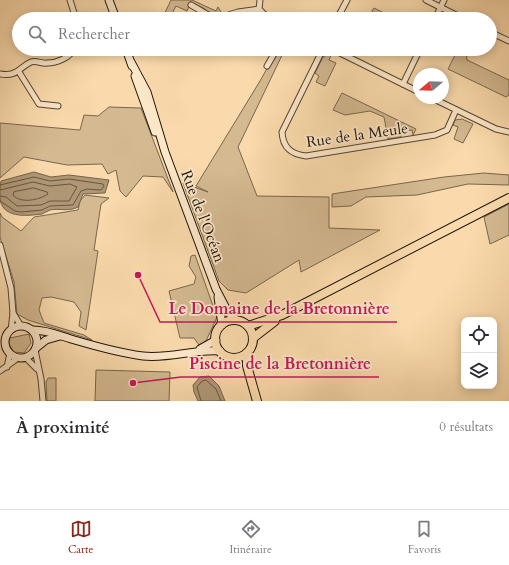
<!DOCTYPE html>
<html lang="fr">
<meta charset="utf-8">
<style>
body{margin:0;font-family:Cardo,serif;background:#f7f7f7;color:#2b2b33}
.controls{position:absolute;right:12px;bottom:12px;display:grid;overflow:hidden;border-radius:8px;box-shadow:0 2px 10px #0003}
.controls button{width:36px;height:36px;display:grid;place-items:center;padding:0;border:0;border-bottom:1px solid #e1e1e2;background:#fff;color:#2b2b33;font:20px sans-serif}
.compass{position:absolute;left:413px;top:68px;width:36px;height:36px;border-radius:50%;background:#fff;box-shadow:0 2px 10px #0003;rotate:251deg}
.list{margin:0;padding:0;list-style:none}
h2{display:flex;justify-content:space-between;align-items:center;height:52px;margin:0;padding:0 16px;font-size:17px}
h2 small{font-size:13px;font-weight:400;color:#7c7c81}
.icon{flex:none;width:22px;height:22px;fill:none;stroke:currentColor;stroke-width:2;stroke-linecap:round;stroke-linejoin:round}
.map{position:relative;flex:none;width:509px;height:401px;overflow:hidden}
.search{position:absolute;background:#fff;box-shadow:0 2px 10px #0003;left:12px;right:12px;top:12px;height:44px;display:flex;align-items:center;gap:10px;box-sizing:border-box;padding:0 14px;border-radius:22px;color:#7c7c81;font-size:15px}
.sheet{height:108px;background:#fff}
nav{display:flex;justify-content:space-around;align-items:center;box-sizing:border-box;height:56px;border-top:1px solid #e1e1e2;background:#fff;font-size:11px;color:#7c7c81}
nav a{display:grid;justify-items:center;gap:2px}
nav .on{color:#8f2418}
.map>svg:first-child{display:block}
</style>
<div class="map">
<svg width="509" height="401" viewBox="0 0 509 401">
<rect width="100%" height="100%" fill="#fadaac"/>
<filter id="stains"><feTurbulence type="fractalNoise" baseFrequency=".005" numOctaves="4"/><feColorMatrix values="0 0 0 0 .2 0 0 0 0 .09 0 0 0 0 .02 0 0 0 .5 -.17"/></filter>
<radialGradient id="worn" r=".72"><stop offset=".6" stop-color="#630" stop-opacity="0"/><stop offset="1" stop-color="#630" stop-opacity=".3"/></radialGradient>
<!-- green -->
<g fill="#d4b991" stroke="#78674e">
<path d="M171 0H192L216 11 218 7 221 12 220 14 208 12 205 9 191 2 187 11 176 6 169 19H162Z"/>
<path d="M374 8 390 16 402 14 404 16 402 19H375L372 11Z"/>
<path d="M278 49H285L238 147 257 196 329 197V228L380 230 301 272 299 260 246 293 228 290 219 281 183 183 208 192 196 186 260 81Z"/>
<path d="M458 49H466L467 60 509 80V95L506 97 448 69Z"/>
<path d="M329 54 331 55 329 60 336 63 325 86 316 82 319 76 315 73 323 57Z"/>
<path d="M342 93 416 129 413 135 412 130 400 132 401 137 388 139 384 117 370 111 345 115 333 110Z"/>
<path d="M109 107 141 108 173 192 163 177 143 176 126 197 120 191 116 170 108 174 102 164 67 165 24 157 0 178V123L80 130 84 115 98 116Z"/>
<path d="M462 119 473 124 463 143 454 139 458 127 453 125 455 120Z"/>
<path d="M484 173 509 175V185L468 184 417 195 366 197 351 206 332 207V194L444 177Z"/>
<path d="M85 195 109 198 101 204 94 250 98 251 86 330 79 326 81 312 74 302 51 297 42 298 39 310 44 323 84 335 92 340 28 320 17 314 14 282 0 237V213L2 217 21 231 34 217 78 210 80 201Z"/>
<path d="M509 204V235L490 244 484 217Z"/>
<path d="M195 255 217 317 206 341 199 345 194 338H180L169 291 194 284 196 277 189 266 191 256Z"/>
<path d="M29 334 31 343 24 353 14 352 9 344 10 338Z"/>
<path d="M96 370 170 372 169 401H95Z"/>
<path d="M48 378H56V401H47L46 382Z"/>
</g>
<!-- water -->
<g fill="#af9775" stroke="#75634b">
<path d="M34 172 51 177 69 175 109 180 105 193 83 194 78 207C69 212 59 208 50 210 47 211 45 213 42 214 27 216 0 219 0 196 0 191 0 186 1 181Z"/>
<path d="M209 376 219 386 225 401H198L194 392 193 385 200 377Z"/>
</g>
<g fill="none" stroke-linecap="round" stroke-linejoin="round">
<!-- shore -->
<g stroke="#665640" stroke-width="1">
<path d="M0 185 34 177 50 181 69 179 103 184 104 186 101 190 87 189 81 191 73 205 50 206 42 210 21 212 15 211 0 201"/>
<path d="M34 188 47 192 48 194C39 200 21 204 13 195L14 192Z"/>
<path d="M0 190 33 182 50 186 70 184 77 187 69 201H50L41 205 17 206 6 197 0 196"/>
<path d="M201 401 197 387 202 381 206 380 216 389 221 401"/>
</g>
<!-- street casing -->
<g stroke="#544633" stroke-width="7">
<g id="street">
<path d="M70 0 76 19"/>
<path d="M260 0 259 9 269 19"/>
<path d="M426 0 464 19"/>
<path d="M191 5 215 19"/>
<path d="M216 19 238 12 259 9 254 19"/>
<path d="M337 19 347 0"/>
<path d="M435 19 444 0"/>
<path d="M490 32 509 41"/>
<path d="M263 49 274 54 267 66"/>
<path d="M323 49 282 132C283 148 291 154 306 156L435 135 447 130 456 110"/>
<path d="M332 49 419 92"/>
<path d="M19 72 39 104 58 106"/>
<path d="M0 74C18 77 19 67 31 62 37 60 41 64 47 63 57 63 69 58 74 49"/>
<path d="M403 84 420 49"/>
<path d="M432 98 496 129 509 132"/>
<path d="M0 245 11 288 13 313 11 330"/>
<path d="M13 313 21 326"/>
<path d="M35 350 41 379 43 401"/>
<path d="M25 357 37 369"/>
<path d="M7 367 10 353"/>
<path d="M0 371 18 358"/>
</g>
</g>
<!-- secondary casing -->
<g stroke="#1d150b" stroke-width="9">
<g id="secondary">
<path d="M109 0 116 19"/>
<path d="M126 49 132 66"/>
<path d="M131 62 147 92 165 152 216 289 228 312 236 320"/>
<path d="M135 76 155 132"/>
<path d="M218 297 222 325"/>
<circle cx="21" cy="342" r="16"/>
<path d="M33 330C47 330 58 335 71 339 95 346 118 353 143 356 169 359 194 349 220 351"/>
<path d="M36 348 46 340 60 336"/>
<path d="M200 349 216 340"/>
</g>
</g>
<!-- primary casing -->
<g stroke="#1d150b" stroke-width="10">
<g id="primary">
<circle cx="234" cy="339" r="19"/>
<path d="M248 326 282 315 509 198"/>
<path d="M253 338 275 321"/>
<path d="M247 353V366L257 401"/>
</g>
</g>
<!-- street -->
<use href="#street" stroke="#fce7c9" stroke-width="5"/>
<!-- secondary -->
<use href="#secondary" stroke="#fce7c9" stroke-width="7"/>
<!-- primary -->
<use href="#primary" stroke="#fadaac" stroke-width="8"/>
</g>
<g text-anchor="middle" stroke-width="3.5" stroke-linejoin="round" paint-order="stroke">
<!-- street labels -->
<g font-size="15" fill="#1d150b" stroke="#fce7c9">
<text transform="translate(357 135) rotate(-8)" y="5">Rue de la Meule</text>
<text transform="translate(203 216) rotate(69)" y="5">Rue de l'Océan</text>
</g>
</g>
<!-- callouts -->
<path fill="none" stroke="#c2185b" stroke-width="1.5" d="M138 275L160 322H397M133 383L181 377H379"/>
<g fill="#c2185b" stroke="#fce7c9" stroke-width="1.5">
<circle cx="138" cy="275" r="4"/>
<circle cx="133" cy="383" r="4"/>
</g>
<g font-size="16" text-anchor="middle" font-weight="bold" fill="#c2185b" stroke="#fce7c9" stroke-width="3.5" stroke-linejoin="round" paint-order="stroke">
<text x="279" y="314">Le Domaine de la Bretonnière</text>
<text x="280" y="369">Piscine de la Bretonnière</text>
</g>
<rect width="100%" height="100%" filter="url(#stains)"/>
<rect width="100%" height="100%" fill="url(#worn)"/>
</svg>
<div class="controls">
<button><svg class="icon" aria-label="locate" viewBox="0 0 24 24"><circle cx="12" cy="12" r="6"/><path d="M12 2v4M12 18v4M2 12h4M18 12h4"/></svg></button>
<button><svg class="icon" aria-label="layers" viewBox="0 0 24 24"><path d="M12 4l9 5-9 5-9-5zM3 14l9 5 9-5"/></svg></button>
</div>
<svg class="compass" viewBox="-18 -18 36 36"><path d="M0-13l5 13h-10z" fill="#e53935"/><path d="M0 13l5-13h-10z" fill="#7c7c81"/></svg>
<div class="search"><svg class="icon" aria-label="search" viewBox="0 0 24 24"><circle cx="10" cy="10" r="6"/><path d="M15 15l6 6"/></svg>Rechercher</div>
</div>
<section class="sheet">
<h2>À proximité<small>0 résultats</small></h2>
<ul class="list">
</ul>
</section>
<nav>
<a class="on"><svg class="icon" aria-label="map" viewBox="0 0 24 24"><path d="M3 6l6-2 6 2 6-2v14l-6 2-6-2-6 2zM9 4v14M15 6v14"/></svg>Carte</a>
<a><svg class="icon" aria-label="directions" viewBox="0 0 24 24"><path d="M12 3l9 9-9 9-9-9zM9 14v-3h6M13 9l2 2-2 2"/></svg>Itinéraire</a>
<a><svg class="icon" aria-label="saved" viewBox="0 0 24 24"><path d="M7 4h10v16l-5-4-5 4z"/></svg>Favoris</a>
</nav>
